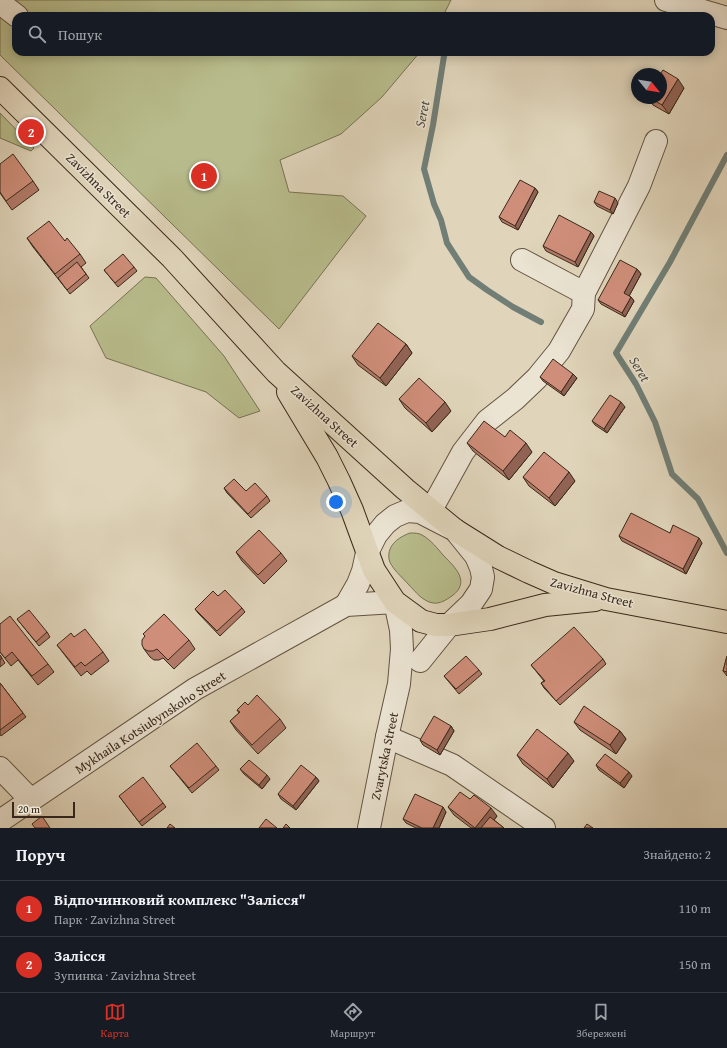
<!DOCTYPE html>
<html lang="uk">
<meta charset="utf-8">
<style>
body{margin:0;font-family:"Gentium Book Plus",serif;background:#20242c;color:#f1f3f6}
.compass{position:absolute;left:631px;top:68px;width:36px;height:36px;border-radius:50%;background:#171b24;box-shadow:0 2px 10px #0003;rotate:120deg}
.scale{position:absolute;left:12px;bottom:10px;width:63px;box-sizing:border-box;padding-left:4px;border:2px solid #39281a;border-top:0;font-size:11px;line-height:14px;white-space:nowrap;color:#39281a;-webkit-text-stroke:3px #ebe4d3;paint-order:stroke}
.you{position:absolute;left:336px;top:502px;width:14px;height:14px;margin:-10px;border:3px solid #fff;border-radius:50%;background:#1a73e8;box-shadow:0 0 0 6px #1a73e833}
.badge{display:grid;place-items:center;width:26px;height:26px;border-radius:50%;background:#d93025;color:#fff;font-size:13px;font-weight:700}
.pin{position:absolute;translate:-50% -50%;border:2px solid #fff;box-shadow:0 1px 4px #0006}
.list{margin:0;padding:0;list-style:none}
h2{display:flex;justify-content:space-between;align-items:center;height:52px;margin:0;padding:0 16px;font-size:17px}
h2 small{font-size:13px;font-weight:400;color:#9ea1a6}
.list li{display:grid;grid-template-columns:26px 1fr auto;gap:12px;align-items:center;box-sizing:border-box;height:56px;padding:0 16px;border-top:1px solid #363941}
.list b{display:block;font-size:15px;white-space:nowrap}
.list p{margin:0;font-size:13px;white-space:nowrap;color:#9ea1a6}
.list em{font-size:13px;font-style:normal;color:#9ea1a6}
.icon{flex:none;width:22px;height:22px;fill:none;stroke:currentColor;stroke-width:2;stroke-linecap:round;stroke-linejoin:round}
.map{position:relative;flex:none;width:727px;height:828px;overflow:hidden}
.search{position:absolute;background:#171b24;box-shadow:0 2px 10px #0003;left:12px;right:12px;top:12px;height:44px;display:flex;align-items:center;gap:10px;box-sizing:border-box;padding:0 14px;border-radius:12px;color:#9ea1a6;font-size:15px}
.sheet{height:164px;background:#171b24}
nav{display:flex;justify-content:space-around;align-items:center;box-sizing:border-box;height:56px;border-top:1px solid #363941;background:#171b24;font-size:11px;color:#9ea1a6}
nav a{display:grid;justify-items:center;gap:2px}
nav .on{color:#d93025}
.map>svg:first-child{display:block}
</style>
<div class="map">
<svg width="727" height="828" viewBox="0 0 727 828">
<rect width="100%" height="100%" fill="#e0d5bb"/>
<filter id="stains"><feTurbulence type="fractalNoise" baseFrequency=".005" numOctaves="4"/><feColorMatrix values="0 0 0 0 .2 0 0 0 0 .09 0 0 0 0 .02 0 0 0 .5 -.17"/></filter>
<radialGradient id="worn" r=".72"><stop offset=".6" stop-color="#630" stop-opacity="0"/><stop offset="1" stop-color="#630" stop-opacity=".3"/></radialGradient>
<!-- green -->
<g fill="#b8bc8c" stroke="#787253">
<path d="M0 0H451L443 16H16V52H420L382 97 341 134 280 160 289 192 343 196 366 216 279 329 0 55Z"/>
<path d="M0 113 34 148 31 151 0 138Z"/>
<path d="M145 277 156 278 224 356 260 411 239 418 206 392 106 358 90 326Z"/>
<path d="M410 533C414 533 419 533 422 535 431 540 437 548 444 556 455 567 471 582 452 596 446 600 440 604 433 603 422 601 416 592 409 585 403 578 390 567 389 559 387 545 399 537 410 533Z"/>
</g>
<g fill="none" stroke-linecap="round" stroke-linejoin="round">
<!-- stream -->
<g stroke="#707e76" stroke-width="6">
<path d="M446 52 444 56 433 125 424 169 434 204 441 220 447 243 469 277 487 290 513 307 541 322"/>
<path d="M727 155 670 262 616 353 636 384 655 422 672 474 698 499 727 553"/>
</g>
<!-- minor casing -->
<g stroke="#635342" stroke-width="24">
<g id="minor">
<path d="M666 0 727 18"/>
<path d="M0 3 17 16"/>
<path d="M522 260 584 293"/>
<path d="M431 510 463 452 487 421 515 399 537 378 559 351 583 309 584 293 639 186 656 141"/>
<path d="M346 605 358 584 363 571 367 553 376 535 385 524 395 516 407 511 420 512 455 530 476 556 481 568 483 577 481 589 471 604 449 625 420 661"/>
<path d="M387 737 452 765 544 828"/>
<path d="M0 768 31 800"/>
<path d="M0 821 195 689 346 605 395 602 401 630 402 649 399 684 387 737 369 828"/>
</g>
</g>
<!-- major casing -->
<g stroke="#39281a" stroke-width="24">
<g id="major">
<path d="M0 88 172 258 276 372 405 489 455 530 498 557 529 572 554 583 606 599 727 622"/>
<path d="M288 392 327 457 339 481 352 510 374 570 395 602 421 621 436 625H449L490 619 545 605 595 600"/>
</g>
</g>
<!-- minor -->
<use href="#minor" stroke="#ebe4d3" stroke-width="22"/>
<!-- major -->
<use href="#major" stroke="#e0d5bb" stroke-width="22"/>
</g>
<!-- wall -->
<g fill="#b27a69" stroke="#39281a">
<path d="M684 88 669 114 653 105 649 98H661Z"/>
<path d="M33 181 39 190 12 210 0 193Z"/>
<path d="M535 188 538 192 518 230 502 222 499 217Z"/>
<path d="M594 202 618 203 613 214 597 206Z"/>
<path d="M591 232 594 236 578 267 546 251 543 246Z"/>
<path d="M27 238 65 241 80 254 86 263 81 267 89 278 70 294 33 247Z"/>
<path d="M134 267 137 271 118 287 104 270Z"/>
<path d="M637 269 641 274 629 296 631 297 634 301 625 317 601 304 598 300Z"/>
<path d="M406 344 412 353 386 386 358 365 352 356Z"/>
<path d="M573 374 577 378 564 396 543 381 540 377Z"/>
<path d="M399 399 451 411 432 432 405 408Z"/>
<path d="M625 407 607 433 595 425 592 421Z"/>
<path d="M505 437 532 452 509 480 473 451 467 443Z"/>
<path d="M523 477 575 481 555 506 529 486Z"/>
<path d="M224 488 246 491 267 496 270 501 251 518 227 493Z"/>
<path d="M670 533 702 543 686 574 622 541 619 536Z"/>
<path d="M236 552 281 553 287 561 264 584 242 561Z"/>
<path d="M218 596 242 608 245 612 220 636 198 613 195 609Z"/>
<path d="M17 619 47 632 50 637 39 646Z"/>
<path d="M0 624 48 664 54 672 38 685 18 660 11 666 0 652Z"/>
<path d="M143 634 189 640 195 649 174 669 163 658 159 660H154L150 657 144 649 145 636Z"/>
<path d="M57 645 103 652 109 661 91 675 87 671 81 676Z"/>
<path d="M0 655 5 663 0 667Z"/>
<path d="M727 656V676L723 671Z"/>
<path d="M603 659 606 664 560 705 544 688 541 683 544 681 531 665Z"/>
<path d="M479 670 482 674 459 694 444 676Z"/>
<path d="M0 683 26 717 1 736 0 734Z"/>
<path d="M248 705 280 719 286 728 258 754 236 730 230 721 239 713 237 710Z"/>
<path d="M574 722 620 731 626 739 616 754 580 730Z"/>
<path d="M451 726 454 731 440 755 423 745 420 740Z"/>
<path d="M517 755 574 761 553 788 523 764Z"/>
<path d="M596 765 632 776 624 788 599 770Z"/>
<path d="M170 766H216L219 770 192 793Z"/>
<path d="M240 769 270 779 262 789 244 774Z"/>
<path d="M316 777 319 781 296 810 281 799 278 794Z"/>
<path d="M119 796 163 803 166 807 142 826Z"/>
<path d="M470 799 497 816 494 820 504 828H471L454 815 448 807Z"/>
<path d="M446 812 439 828H416L406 823 403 819Z"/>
</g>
<!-- shaded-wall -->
<g fill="#916355" stroke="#39281a">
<path d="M678 79 684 88 669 114 662 105Z"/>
<path d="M535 188 538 192 518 230 515 226Z"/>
<path d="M615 198 618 203 613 214 610 210Z"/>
<path d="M591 232 594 236 578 267 575 262Z"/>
<path d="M637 269 641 274 628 298 624 293Z"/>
<path d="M631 297 634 301 625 317 622 313Z"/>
<path d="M406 344 412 353 386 386 380 378Z"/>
<path d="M573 374 577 378 564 396 561 392Z"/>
<path d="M445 402 451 411 432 432 426 423Z"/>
<path d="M621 402 625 407 607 433 604 429Z"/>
<path d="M526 443 532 452 509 480 503 471Z"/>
<path d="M569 472 575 481 555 506 549 498Z"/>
<path d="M699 538 702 543 686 574 683 569Z"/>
<path d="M451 726 454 731 440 755 437 750Z"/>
<path d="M620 731 626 739 616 754 610 745Z"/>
<path d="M568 753 574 761 553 788 547 779Z"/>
<path d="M629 772 632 776 624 788 620 783Z"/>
<path d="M267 775 270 779 262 789 259 785Z"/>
<path d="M316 777 319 781 296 810 293 806Z"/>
<path d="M443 807 446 812 439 828H433Z"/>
<path d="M491 808 497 816 488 828H475Z"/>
</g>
<!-- building -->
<g fill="#cf8e7a" stroke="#39281a">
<path d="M663 70 678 79 662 105 650 98H661L660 74Z"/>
<path d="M13 154 33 181 6 201 0 192V164Z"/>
<path d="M520 180 535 188 515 226 499 217Z"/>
<path d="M599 191 615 198 610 210 594 202Z"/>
<path d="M559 215 591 232 575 262 543 246Z"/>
<path d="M49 221 65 241 67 238 80 254 55 274 27 238Z"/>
<path d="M123 254 134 267 115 283 104 270Z"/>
<path d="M620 260 637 269 624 293 631 297 622 313 598 300Z"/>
<path d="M77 262 86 274 67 290 58 278Z"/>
<path d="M378 323 406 344 380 378 352 356Z"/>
<path d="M553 359 573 374 561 392 540 377Z"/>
<path d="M419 378 445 402 426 423 399 399Z"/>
<path d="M610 395 621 402 604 429 592 421Z"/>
<path d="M484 421 505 437 510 430 526 443 503 471 467 443Z"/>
<path d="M544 452 569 472 549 498 523 477Z"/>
<path d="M234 479 246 491 255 483 267 496 248 514 224 488Z"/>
<path d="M631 513 670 533 673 525 699 538 683 569 619 536Z"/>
<path d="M259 530 281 553 258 575 236 552Z"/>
<path d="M225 590 242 608 217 631 195 609 213 591 218 596Z"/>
<path d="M29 610 47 632 36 642 17 619Z"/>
<path d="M164 614 189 640 168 660 157 649 153 651H148L144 649 142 645V640L145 636 143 634Z"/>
<path d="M10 616 48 664 32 676 12 652 5 658 0 652V624Z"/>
<path d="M574 627 603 659 556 701 541 683 545 681 531 665Z"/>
<path d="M85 629 103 652 85 666 81 662 75 667 57 645 71 633 74 637Z"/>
<path d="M0 655 2 658 0 660Z"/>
<path d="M466 656 479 670 456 689 444 676Z"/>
<path d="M727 656V672L723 671Z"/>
<path d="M0 683 23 713 0 730Z"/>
<path d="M257 695 280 719 252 745 230 721 240 712 237 710 245 702 248 705Z"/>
<path d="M584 706 620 731 610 745 574 722Z"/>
<path d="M434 716 451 726 437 750 420 740Z"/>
<path d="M537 729 568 753 547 779 517 755Z"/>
<path d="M197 743 216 766 189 788 170 766Z"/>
<path d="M605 754 629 772 620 783 596 765Z"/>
<path d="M249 760 267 775 259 785 240 769Z"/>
<path d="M301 765 316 777 293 806 278 794Z"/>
<path d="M143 777 163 803 139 822 119 796Z"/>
<path d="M460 792 470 799 474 795 491 808 475 828 448 807Z"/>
<path d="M415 794 443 807 433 828H422L403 819Z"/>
<path d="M42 816 50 828H35L32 824Z"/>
<path d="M490 817 504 828H481Z"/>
<path d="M266 819 277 828H259Z"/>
<path d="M170 824 175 828H167Z"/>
<path d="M286 824 290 828H283Z"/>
<path d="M587 824 593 828H584Z"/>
</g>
<g text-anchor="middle" stroke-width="3" stroke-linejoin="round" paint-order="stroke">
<!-- street labels -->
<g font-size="13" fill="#39281a" stroke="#ebe4d3">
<text transform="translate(99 185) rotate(45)" y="5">Zavizhna Street</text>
<text transform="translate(325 416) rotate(42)" y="5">Zavizhna Street</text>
<text transform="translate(592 592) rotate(15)" y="5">Zavizhna Street</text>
<text transform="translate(150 722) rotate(-33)" y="5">Mykhaila Kotsiubynskoho Street</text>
<text transform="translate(384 756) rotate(-78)" y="5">Zvarytska Street</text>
</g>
<!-- water labels -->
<g font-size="14" font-style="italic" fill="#504c40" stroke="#ebe4d3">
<text transform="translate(422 114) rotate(-79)" y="5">Seret</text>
<text transform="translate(640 369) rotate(59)" y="5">Seret</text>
</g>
</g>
<rect width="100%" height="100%" filter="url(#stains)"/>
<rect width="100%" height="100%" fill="url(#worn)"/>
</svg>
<svg class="compass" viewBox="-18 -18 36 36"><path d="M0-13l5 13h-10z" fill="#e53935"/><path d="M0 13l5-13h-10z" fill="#9ea1a6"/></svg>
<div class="scale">20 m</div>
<div class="you"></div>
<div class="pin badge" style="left:204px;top:176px">1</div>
<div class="pin badge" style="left:31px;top:132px">2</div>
<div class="search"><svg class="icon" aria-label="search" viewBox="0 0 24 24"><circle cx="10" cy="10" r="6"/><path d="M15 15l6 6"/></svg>Пошук</div>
</div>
<section class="sheet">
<h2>Поруч<small>Знайдено: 2</small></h2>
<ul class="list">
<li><span class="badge">1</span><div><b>Відпочинковий комплекс &quot;Залісся&quot;</b><p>Парк · Zavizhna Street</p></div><em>110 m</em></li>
<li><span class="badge">2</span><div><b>Залісся</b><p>Зупинка · Zavizhna Street</p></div><em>150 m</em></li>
</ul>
</section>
<nav>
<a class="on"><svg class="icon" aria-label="map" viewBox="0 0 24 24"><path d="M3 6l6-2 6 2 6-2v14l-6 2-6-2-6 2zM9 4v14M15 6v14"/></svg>Карта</a>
<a><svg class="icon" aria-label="directions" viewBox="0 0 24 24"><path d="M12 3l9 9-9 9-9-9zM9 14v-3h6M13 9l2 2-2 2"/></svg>Маршрут</a>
<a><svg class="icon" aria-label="saved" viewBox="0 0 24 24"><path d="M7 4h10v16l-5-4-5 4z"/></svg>Збережені</a>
</nav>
